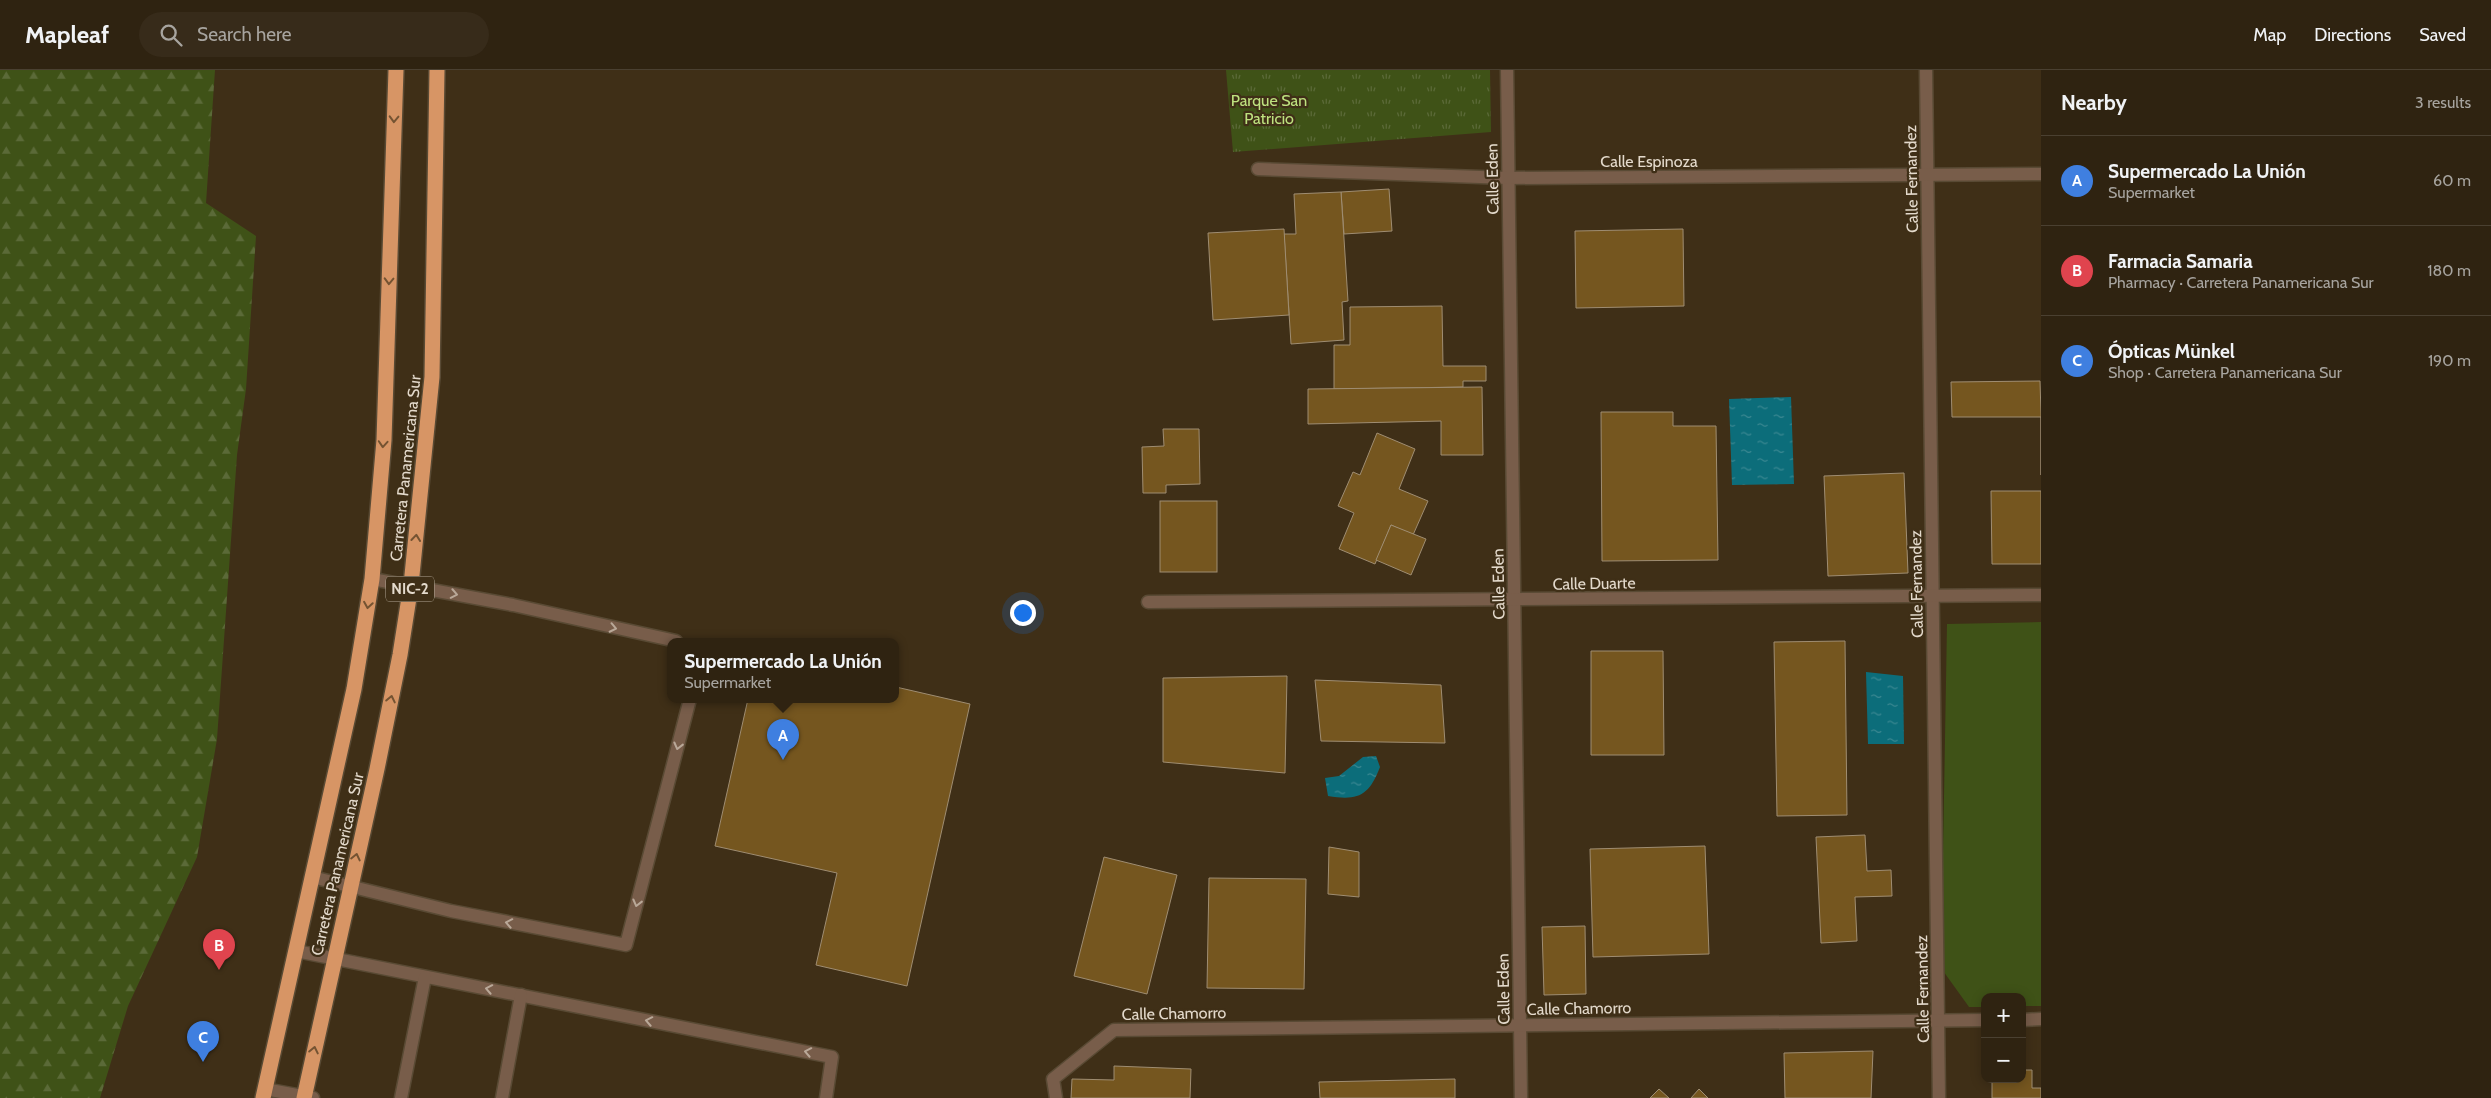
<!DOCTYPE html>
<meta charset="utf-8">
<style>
body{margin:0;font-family:Cabin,sans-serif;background:#372b1a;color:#f1f3f6}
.controls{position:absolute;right:15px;bottom:15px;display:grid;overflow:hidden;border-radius:10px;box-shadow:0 2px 12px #0003}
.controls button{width:45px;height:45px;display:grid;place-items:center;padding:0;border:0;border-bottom:1px solid #4a4031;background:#2f2311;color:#f1f3f6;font:25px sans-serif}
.you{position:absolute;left:1022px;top:542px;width:18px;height:18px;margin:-12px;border:4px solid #fff;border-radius:50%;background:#1a73e8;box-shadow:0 0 0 8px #1a73e833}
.badge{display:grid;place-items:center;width:32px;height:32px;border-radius:50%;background:#bca0f2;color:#fff;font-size:16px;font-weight:700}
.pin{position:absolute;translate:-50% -41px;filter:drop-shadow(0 1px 2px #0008)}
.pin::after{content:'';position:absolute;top:26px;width:18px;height:15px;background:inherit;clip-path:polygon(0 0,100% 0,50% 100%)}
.popup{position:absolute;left:667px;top:568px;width:232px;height:65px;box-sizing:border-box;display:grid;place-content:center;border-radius:10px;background:#2f2311;filter:drop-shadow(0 1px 4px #0005);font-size:16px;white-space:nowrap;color:#a7a49f}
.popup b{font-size:19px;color:#f1f3f6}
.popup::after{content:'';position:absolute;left:50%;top:100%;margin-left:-10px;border:10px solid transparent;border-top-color:#2f2311}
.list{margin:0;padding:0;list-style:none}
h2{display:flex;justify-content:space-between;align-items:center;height:65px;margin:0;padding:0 20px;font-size:21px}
h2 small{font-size:16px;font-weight:400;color:#a7a49f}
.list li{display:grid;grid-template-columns:32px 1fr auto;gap:15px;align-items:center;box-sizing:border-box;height:90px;padding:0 20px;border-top:1px solid #4a4031}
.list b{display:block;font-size:19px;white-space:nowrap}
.list p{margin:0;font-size:16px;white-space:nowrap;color:#a7a49f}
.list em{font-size:16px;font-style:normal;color:#a7a49f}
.icon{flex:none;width:28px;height:28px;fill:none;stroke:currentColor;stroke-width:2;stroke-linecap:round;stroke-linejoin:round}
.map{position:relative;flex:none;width:2041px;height:1028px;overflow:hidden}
header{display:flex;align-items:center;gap:30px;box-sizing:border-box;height:70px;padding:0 25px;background:#2f2311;border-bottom:1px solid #4a4031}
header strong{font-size:24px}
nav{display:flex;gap:28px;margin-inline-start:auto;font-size:18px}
.search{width:350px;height:45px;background:#372b1a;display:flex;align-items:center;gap:12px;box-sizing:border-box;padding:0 18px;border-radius:28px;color:#a7a49f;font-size:19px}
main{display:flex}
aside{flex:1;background:#2f2311}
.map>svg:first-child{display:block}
</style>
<header>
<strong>Mapleaf</strong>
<div class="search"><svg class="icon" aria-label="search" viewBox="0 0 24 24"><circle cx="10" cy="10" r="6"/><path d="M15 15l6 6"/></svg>Search here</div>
<nav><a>Map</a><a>Directions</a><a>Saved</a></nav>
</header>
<main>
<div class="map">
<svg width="2041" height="1028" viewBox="0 0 2041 1028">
<defs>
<pattern id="forest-firs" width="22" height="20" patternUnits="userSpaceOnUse" patternTransform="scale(1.25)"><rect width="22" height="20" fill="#3f5217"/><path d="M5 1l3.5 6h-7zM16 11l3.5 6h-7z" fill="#5b6a38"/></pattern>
<pattern id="park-tufts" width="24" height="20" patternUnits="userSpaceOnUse" patternTransform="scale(1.25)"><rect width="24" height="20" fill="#3f5217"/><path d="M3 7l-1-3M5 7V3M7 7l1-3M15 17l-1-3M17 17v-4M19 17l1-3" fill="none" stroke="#5b6a38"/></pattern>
<pattern id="water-ripples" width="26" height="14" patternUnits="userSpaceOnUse" patternTransform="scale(1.25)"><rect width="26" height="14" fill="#0c6d7a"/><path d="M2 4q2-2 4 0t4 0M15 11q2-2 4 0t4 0" fill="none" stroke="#3b8892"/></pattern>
</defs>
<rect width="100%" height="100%" fill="#3f2f17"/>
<!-- grass -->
<path fill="#3f5217" d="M2041 552V936H2022V927H1985V937H1969L1941 898 1947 554Z"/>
<!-- forest -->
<path fill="url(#forest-firs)" d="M0 0H215L206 133 256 166 246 319 237 385 217 669 197 787 128 936 100 1028H0Z"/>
<!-- park -->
<path fill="url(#park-tufts)" d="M1226 0H1490L1491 62 1233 82Z"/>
<!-- water -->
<g fill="url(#water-ripples)">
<path d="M1791 327 1794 414 1732 415 1729 329Z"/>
<path d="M1866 602 1903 606 1904 674H1868Z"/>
<path d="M1376 686 1380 697C1369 726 1358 731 1328 726L1325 708 1339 706 1363 687Z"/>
</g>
<!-- building -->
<g fill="#75561f" stroke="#9f8d72">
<path d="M1389 119 1392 161 1344 164 1341 122Z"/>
<path d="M1341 122 1348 231 1342 232 1344 270 1291 274 1284 164H1296L1294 124Z"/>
<path d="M1284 159 1289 245 1213 250 1208 163Z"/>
<path d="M1683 159 1684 236 1576 238 1575 161Z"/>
<path d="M1442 236 1443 296H1486V311H1463V317L1334 319V275H1350V237Z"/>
<path d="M2040 311 2041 344V405V347H1952L1951 312Z"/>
<path d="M1482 317 1483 385H1441V351L1308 354V319Z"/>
<path d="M1601 342H1673V356H1716L1718 490 1602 491Z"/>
<path d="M1163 359H1199L1200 414 1166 415V423H1143L1142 377 1164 376Z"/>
<path d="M1377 363 1415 379 1399 419 1428 431 1413 465 1391 455 1375 494 1339 479 1354 443 1338 436 1353 402 1360 405Z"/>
<path d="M1904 403 1908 503 1828 506 1824 406Z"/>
<path d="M1991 421H2041V494H1992Z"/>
<rect x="1160" y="431" width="57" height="71"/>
<path d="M1391 455 1426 469 1411 505 1376 490Z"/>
<path d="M1845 571 1847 745 1777 746 1774 572Z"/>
<path d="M1591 581H1663L1664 685H1591Z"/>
<path d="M1287 606 1285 703 1163 692V608Z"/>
<path d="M1315 610 1441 615 1445 673 1321 671Z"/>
<path d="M896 617 970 634 907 916 816 895 837 803 715 776 748 629H896Z"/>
<path d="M1865 765 1867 801 1891 800 1892 826 1855 827 1857 871 1821 873 1816 767Z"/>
<path d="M1705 776 1709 884 1593 887 1590 779Z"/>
<path d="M1329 777 1359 782V827L1328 824Z"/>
<path d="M1104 787 1177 805 1147 924 1074 906Z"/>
<path d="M1209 808 1306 809 1304 919 1207 918Z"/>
<path d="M1585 856 1586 924 1544 925 1542 857Z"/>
<path d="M1873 981 1871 1028H1785L1784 983Z"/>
<path d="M1114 996 1191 999 1190 1028H1071L1072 1009 1114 1010Z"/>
<path d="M2022 1000H2032V1018H2041V1028H1992V1009H2022Z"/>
<path d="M1455 1009V1028H1320L1319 1012Z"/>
<path d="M1659 1019 1669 1028H1650Z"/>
<path d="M1699 1019 1708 1028H1691Z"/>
</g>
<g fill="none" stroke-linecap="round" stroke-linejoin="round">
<!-- lane casing -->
<g stroke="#594a34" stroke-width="15">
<g id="lane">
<path d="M372 509 513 535 676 571"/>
<path d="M312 807 451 841 626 875 690 629"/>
<path d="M296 881 832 987 826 1028"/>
<path d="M265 1019 313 1028"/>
<path d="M401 1028 425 907"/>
<path d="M502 1028 521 925"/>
</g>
</g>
<!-- street casing -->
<g stroke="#594a34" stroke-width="15">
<g id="street">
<path d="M1507 0 1521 1028"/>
<path d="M1926 0 1939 1028"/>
<path d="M1258 99 1508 108 2041 104"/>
<path d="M1148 532 2041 525"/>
<path d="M2022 950 2041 949"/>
<path d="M1056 1028 1053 1009 1114 960 1985 950"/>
</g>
</g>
<!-- highway casing -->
<g stroke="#594a34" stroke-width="18">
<g id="highway">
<path d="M263 1028 354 619 372 509 384 370 396 0"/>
<path d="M304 1028 377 699 400 585 411 515 432 307 437 0"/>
</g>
</g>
<!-- lane -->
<use href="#lane" stroke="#785d4a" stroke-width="12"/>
<!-- street -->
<use href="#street" stroke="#785d4a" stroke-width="12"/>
<!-- highway -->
<use href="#highway" stroke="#d79565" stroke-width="15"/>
</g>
<!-- one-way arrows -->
<defs><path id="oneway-chevron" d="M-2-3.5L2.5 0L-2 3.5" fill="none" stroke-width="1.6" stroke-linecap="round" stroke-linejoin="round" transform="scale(1.25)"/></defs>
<g stroke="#745332">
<use href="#oneway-chevron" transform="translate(394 49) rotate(92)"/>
<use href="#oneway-chevron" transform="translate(389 211) rotate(92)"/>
<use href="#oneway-chevron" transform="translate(383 374) rotate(94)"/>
<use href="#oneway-chevron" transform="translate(416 468) rotate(-84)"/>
<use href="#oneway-chevron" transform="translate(368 535) rotate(99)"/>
<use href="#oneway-chevron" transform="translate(391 629) rotate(-78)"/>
<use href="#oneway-chevron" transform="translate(356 787) rotate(-77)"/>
<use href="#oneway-chevron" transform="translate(314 980) rotate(-78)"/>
</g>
<g stroke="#b9a898">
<use href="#oneway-chevron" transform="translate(454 524) rotate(11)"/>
<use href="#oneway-chevron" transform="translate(613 558) rotate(12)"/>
<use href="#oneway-chevron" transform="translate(678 676) rotate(104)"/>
<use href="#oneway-chevron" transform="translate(637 833) rotate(104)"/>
<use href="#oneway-chevron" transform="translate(509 853) rotate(-169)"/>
<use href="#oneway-chevron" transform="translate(489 919) rotate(-169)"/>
<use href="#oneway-chevron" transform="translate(649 951) rotate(-169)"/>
<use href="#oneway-chevron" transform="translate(808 982) rotate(-169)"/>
</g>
<g text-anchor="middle" stroke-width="4.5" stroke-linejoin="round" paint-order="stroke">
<!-- shield labels -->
<rect fill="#3f2f17" stroke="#b2a796" stroke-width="1" x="386" y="506.5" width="48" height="25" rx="4"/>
<g font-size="15" font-weight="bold" fill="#e4dacc">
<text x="410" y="524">NIC-2</text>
</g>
<!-- park labels -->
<g font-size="16" fill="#bee27f" stroke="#3f2f17">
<text x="1269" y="36">Parque San<tspan x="1269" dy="18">Patricio</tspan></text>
</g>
<!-- street labels -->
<g font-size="16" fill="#e4dacc" stroke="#3f2f17">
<text x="1649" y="97">Calle Espinoza</text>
<text transform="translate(1492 109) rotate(-91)" y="6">Calle Eden</text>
<text transform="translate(1911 109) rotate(-91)" y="6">Calle Fernandez</text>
<text transform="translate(405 398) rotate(-84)" y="6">Carretera Panamericana Sur</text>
<text transform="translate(1594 513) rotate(-1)" y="6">Calle Duarte</text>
<text transform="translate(1498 514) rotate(-91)" y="6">Calle Eden</text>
<text transform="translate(1916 514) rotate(-91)" y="6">Calle Fernandez</text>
<text transform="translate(337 794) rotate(-77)" y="6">Carretera Panamericana Sur</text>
<text transform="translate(1503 919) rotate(-91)" y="6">Calle Eden</text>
<text transform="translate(1922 919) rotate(-91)" y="6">Calle Fernandez</text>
<text transform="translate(1579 938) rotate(-1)" y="6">Calle Chamorro</text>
<text transform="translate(1174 943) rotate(-1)" y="6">Calle Chamorro</text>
</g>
</g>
</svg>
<div class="controls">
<button>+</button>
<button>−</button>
</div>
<div class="you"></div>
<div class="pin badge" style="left:783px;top:690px;background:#3f7fe0">A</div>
<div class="popup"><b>Supermercado La Unión</b>Supermarket</div>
<div class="pin badge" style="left:219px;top:900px;background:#e0444e">B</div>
<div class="pin badge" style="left:203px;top:992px;background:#3f7fe0">C</div>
</div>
<aside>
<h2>Nearby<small>3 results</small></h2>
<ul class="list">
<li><span class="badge" style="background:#3f7fe0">A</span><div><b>Supermercado La Unión</b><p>Supermarket</p></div><em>60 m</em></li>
<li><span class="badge" style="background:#e0444e">B</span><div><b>Farmacia Samaria</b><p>Pharmacy · Carretera Panamericana Sur</p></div><em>180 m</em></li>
<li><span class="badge" style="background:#3f7fe0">C</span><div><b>Ópticas Münkel</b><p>Shop · Carretera Panamericana Sur</p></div><em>190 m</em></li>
</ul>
</aside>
</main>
